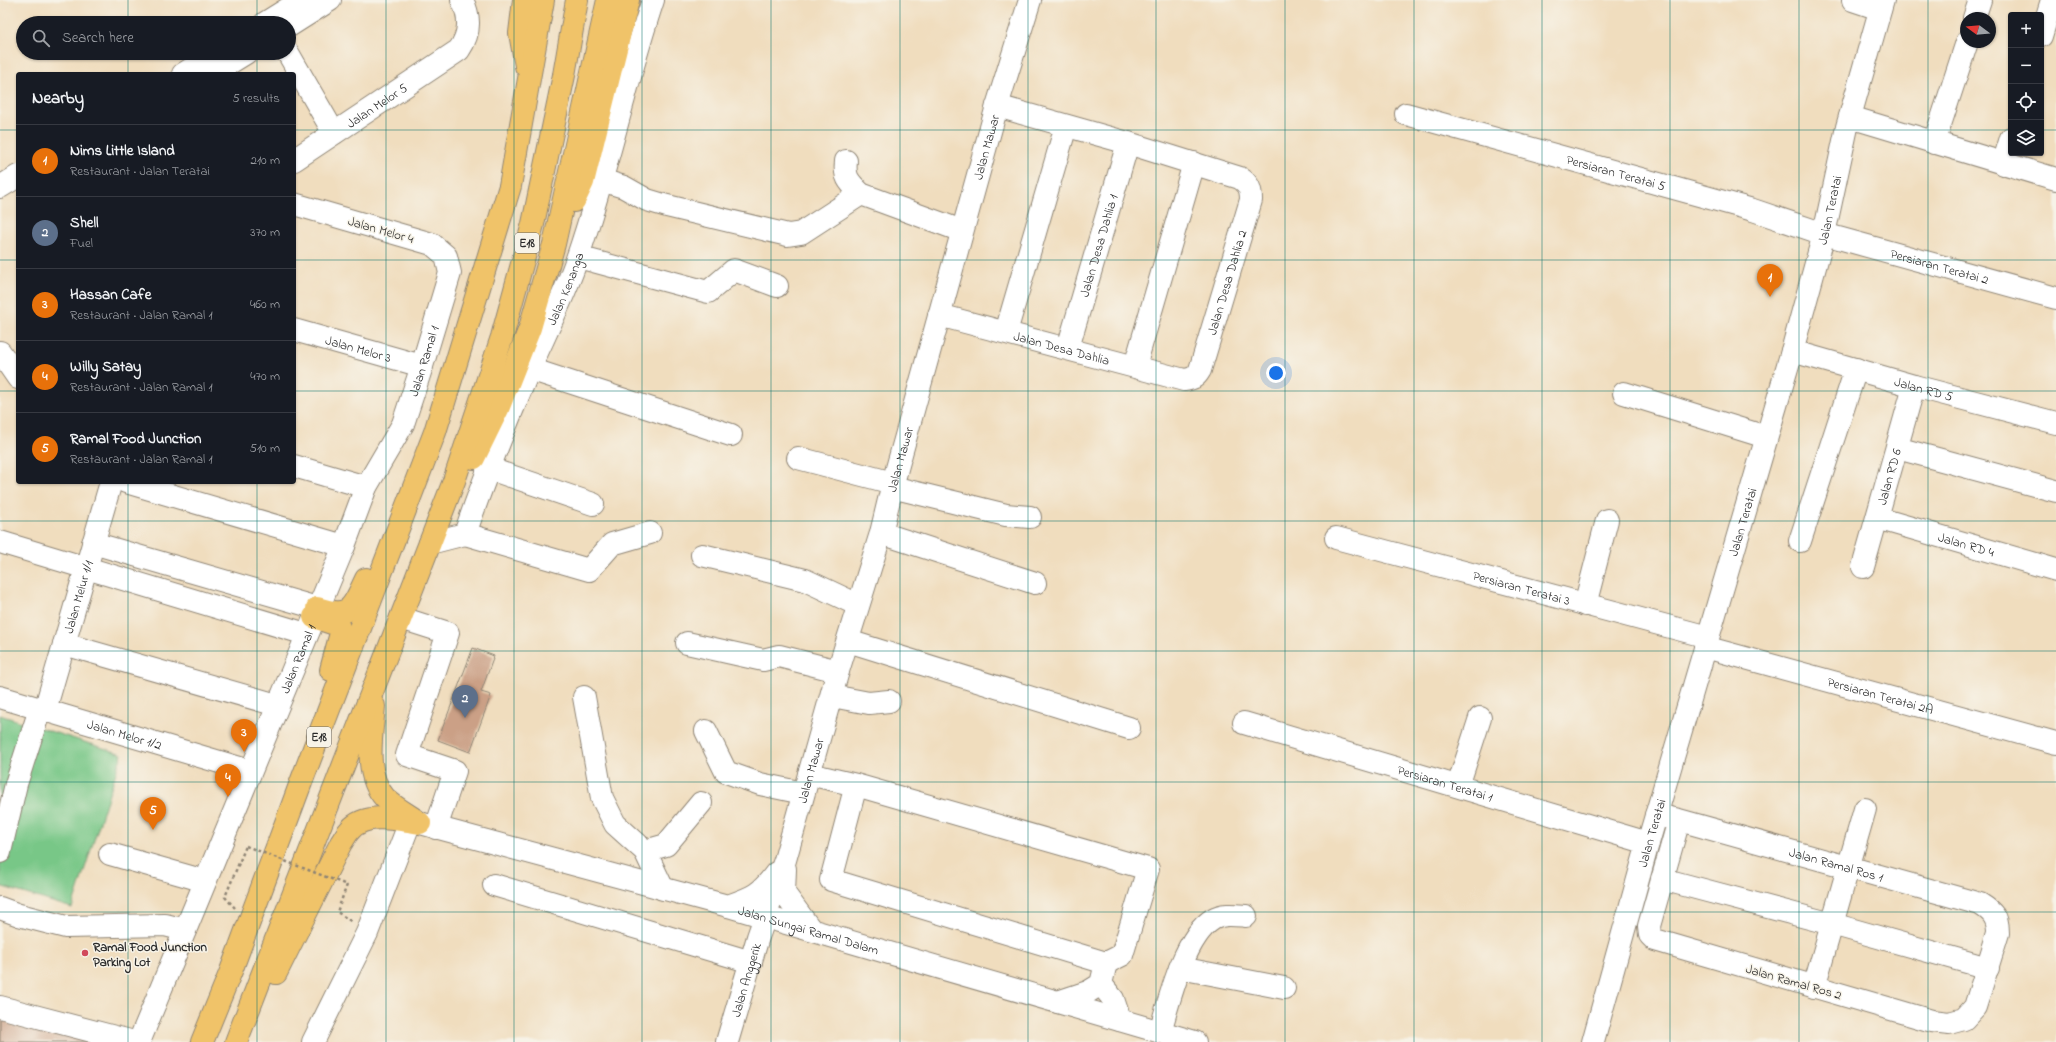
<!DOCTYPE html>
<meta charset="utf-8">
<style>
body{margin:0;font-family:"Indie Flower",sans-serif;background:#20242c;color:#f1f3f6}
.controls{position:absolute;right:12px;top:12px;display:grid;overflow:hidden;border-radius:4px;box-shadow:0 1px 3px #0004}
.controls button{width:36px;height:36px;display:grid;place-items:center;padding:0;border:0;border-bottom:1px solid #363941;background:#171b24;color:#f1f3f6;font:20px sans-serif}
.compass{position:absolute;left:1960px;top:12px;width:36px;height:36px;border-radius:50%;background:#171b24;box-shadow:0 1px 3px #0004;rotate:286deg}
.you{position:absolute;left:1276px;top:373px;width:14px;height:14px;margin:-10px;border:3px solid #fff;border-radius:50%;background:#1a73e8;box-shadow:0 0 0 6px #1a73e833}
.badge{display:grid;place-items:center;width:26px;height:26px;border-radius:50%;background:#7c3aed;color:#fff;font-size:13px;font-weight:700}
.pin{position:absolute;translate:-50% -33px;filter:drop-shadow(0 1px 2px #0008)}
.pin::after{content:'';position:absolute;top:21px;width:14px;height:12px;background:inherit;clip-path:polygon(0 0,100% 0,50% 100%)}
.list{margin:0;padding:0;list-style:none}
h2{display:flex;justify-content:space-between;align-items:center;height:52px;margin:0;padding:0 16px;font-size:17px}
h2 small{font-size:13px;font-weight:400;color:#9ea1a6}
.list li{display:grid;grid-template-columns:26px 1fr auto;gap:12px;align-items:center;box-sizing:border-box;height:72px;padding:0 16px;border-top:1px solid #363941}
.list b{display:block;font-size:15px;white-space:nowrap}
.list p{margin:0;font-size:13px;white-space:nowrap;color:#9ea1a6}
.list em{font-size:13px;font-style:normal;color:#9ea1a6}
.icon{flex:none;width:22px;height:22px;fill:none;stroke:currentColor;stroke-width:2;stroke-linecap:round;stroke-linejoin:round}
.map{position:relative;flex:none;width:2056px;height:1042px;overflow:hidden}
.search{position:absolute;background:#171b24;box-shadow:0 1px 3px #0004;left:16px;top:16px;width:280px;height:44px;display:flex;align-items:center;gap:10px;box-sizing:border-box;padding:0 14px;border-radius:22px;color:#9ea1a6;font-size:15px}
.panel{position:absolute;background:#171b24;box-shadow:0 1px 3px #0004;left:16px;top:72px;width:280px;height:412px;border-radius:4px}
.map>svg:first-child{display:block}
</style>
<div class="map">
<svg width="2056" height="1042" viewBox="0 0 2056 1042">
<rect width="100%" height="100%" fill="#f7f3e8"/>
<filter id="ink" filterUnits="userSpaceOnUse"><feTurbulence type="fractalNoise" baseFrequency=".025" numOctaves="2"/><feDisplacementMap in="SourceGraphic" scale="8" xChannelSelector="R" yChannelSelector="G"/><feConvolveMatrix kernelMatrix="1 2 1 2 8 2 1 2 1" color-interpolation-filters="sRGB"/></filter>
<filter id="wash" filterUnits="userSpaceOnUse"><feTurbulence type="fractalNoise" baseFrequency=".012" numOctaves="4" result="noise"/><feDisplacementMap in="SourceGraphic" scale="16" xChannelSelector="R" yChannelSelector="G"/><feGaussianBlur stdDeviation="0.9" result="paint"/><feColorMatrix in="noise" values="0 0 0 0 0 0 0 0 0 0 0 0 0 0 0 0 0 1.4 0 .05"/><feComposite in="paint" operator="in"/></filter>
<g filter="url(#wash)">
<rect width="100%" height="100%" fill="#f0ddbe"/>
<!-- green -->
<path fill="#78c787" stroke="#527959" d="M0 715 122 754 72 908 0 886Z"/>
<g id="blocks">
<!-- building -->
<g fill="#cba086">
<path d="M473 648 494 656 481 692 491 695 470 752 438 740Z"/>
<path d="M0 1014 98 1042H0Z"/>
</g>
</g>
</g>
<g filter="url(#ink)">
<use href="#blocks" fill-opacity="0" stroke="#8e8474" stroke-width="1"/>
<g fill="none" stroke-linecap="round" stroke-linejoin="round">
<!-- minor casing -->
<g stroke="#8e8474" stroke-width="24">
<g id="minor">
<path d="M1853 0 1880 9"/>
<path d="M1974 18 1980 0"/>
<path d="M265 23 302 0"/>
<path d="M289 26 330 0"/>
<path d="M2041 36 2052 0"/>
<path d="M288 53 334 133"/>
<path d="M183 74 216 53"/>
<path d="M212 74 246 53"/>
<path id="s1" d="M1406 114 1753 210 1824 234 2056 298"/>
<path d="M1850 117 2056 179"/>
<path d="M1934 143 1967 42"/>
<path id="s2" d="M294 160 459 50C470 34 471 18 462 0"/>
<path d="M846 161C844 178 849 182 861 194L962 231"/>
<path d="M2003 164 2011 138"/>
<path d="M601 180 624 187 647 200 667 206 788 235 801 233 861 194"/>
<path d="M0 187 18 176"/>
<path d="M578 257 708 292 734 270 777 286"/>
<path id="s3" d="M939 315 1184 380C1193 379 1196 377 1200 370L1251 200C1251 189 1249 184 1240 178L1128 143 997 106"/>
<path id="s4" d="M294 330 422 366"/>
<path d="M1006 332 1066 126"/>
<path id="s5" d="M1068 348 1128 143"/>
<path id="s6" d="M1792 351 1914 386 2056 423"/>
<path d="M0 352 18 378"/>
<path d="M1135 366 1194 163"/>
<path d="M530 369 731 435"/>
<path d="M1624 393 1766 437"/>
<path d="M1897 448 2056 491"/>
<path d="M798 458 893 483"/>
<path d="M294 466 366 487"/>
<path d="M487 468 593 504"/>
<path d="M126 482 344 546"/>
<path d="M892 487 1006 515 1030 517"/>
<path id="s7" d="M1877 518 2056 570"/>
<path d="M881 533 1035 583"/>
<path id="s8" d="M465 534C484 478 506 424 529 370 546 332 565 295 578 256 607 172 625 84 653 0"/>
<path d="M465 534 589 570 612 544 650 533"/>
<path id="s9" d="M1336 538 1708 637"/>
<path d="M1800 541 1856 369"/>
<path d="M0 542 306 634"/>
<path d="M93 543 317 608"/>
<path d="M430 543 465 534"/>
<path d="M702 555 805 580 858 605"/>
<path id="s10" d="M1863 567 1914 386"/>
<path d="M1585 605 1607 520"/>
<path d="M401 618 448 633 407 755 455 771 436 828"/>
<path d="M848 641 1129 728"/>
<path d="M687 643 763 660 779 656 838 671"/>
<path d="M64 644 277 705"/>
<path id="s11" d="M1705 647 2056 743"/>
<path d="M832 696 869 703 889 701"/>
<path id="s12" d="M0 697 250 771"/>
<path d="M584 697 602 798 615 824 645 851 663 889"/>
<path id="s13" d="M45 710 111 482"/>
<path id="s14" d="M1244 723 1648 843"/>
<path d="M706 731 726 772 760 784 803 793"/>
<path d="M809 774 856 785 1148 869 1122 955 1106 963 831 880 856 785"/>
<path d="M1458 786 1480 718"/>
<path id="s15" d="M1656 815 1679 820 1980 904C1993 912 1998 918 1998 933L1975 1007 1964 1019 1949 1023 1932 1021 1655 940 1650 935 1649 926 1679 820"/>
<path id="s16" d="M420 823 728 906 1195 1042"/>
<path d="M645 851 666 845 701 803"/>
<path d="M0 852 16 784 40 709"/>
<path d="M110 854 205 881"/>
<path d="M785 869 784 893 811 930"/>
<path d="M1662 879 1832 924 1988 968"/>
<path d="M494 885 751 962"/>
<path d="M728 906C753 897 760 895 776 873"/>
<path d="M0 908 19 915 66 927 165 925 185 930"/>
<path d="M1180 968 1284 988"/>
<path d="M1101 984 1113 999 1120 1020"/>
<path d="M1814 987 1865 809"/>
<path d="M1058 1002 1088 992 1101 984 1106 963"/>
<path d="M0 1007 134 1042"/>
<path d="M1160 1032C1169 1001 1184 937 1213 919 1223 913 1235 915 1246 916"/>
<path id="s17" d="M139 1042 344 546 366 487 403 424 422 366 450 273 446 256 432 244 294 204"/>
<path d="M313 1042 367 933 410 822"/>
<path id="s18" d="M727 1042 758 937 785 860 838 671 881 533 893 483 997 106 1030 0"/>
<path id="s19" d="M1593 1042 1648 843 1792 351 1824 234 1847 127 1883 0"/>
</g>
</g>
<!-- highway casing -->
<g stroke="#8e8474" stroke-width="24">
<g id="highway">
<path d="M524 0 520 33 526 66"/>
<path d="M574 201 583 182 628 0"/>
<path d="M474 458 498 409 530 328 554 244 608 0"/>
<path d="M317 608C351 619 352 608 366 579"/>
<path d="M314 617 338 625 341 633 331 670"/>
<path d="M374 706C372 734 363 774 385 798 394 807 407 814 417 821"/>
<path d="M276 973 341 843C344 839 346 834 350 830 366 811 399 820 420 823"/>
<path d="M202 1042 231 971 300 785 435 432 510 186 543 0"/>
<path d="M236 1042 454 481 502 337 533 224 564 75 577 0"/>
</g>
</g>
<!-- path -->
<g stroke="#8e8474" stroke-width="2.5" stroke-dasharray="3 3" stroke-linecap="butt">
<path d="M347 885 337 912 352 922"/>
<path d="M235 908 225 897 246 846"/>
</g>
<!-- minor -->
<use href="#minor" stroke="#fff" stroke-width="22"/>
<!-- highway -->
<use href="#highway" stroke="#f0c369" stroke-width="22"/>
<!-- path-bridge -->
<path stroke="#8e8474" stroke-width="2.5" stroke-dasharray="3 3" stroke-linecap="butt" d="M246 846 347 885"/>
</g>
</g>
<!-- grid -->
<path fill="none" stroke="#0f766e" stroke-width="1" stroke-opacity="0.55" d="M128 0V23M257 0V23M386 0V1042M514 0V1042M642 0V1042M771 0V1042M900 0V1042M1028 0V1042M1156 0V1042M1285 0V1042M1414 0V1042M1542 0V1042M1670 0V1042M1799 0V1042M1928 0V1042M128 53V74M257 53V74M0 130H18M294 130H2011M2041 130H2056M0 260H18M294 260H2056M0 391H18M294 391H2056M128 482V1042M257 482V1042M0 521H2056M0 651H2056M0 782H2056M0 912H2056"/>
<!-- markers -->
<circle fill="#d1495b" stroke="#f7f3e8" stroke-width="1.5" cx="85" cy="953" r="4"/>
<g text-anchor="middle" stroke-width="3" stroke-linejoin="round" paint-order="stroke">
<!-- shield labels -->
<g fill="#f7f3e8" stroke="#686764" stroke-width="1">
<rect x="515" y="233" width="24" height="20" rx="3"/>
<rect x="307" y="727" width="24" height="20" rx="3"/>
</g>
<g font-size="12" font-weight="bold" fill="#2b2b2b">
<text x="527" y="247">E18</text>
<text x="319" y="741">E18</text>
</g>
<!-- street labels -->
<g font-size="13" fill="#2b2b2b" stroke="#f7f3e8">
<text dy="5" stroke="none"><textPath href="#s2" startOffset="99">Jalan Melor 5</textPath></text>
<text dy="5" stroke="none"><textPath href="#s18" startOffset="932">Jalan Mawar</textPath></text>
<text dy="5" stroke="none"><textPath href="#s1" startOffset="218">Persiaran Teratai 5</textPath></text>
<text dy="5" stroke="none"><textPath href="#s19" startOffset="865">Jalan Teratai</textPath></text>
<text transform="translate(381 229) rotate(16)" y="5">Jalan Melor 4</text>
<text dy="5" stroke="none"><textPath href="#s5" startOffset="107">Jalan Desa Dahlia 1</textPath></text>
<text dy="5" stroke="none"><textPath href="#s1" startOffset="555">Persiaran Teratai 2</textPath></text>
<text dy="5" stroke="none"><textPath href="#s3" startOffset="365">Jalan Desa Dahlia 2</textPath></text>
<text dy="5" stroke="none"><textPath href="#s8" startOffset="265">Jalan Kenanga</textPath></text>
<text dy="5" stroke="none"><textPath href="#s3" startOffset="127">Jalan Desa Dahlia</textPath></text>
<text dy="5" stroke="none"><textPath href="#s4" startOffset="67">Jalan Melor 3</textPath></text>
<text dy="5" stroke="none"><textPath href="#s17" startOffset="739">Jalan Ramal 1</textPath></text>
<text dy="5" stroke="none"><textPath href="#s6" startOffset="137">Jalan RD 5</textPath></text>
<text dy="5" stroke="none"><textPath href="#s18" startOffset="608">Jalan Mawar</textPath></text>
<text dy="5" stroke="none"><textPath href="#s10" startOffset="94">Jalan RD 6</textPath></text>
<text dy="5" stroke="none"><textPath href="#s19" startOffset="541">Jalan Teratai</textPath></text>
<text dy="5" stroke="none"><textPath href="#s7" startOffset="93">Jalan RD 4</textPath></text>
<text dy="5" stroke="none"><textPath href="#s9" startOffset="192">Persiaran Teratai 3</textPath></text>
<text dy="5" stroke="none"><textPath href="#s13" startOffset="118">Jalan Melur 1/1</textPath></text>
<text dy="5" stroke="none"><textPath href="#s17" startOffset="415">Jalan Ramal 1</textPath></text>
<text dy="5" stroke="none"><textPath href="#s11" startOffset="182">Persiaran Teratai 2A</textPath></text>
<text dy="5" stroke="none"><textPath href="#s12" startOffset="130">Jalan Melor 1/2</textPath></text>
<text dy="5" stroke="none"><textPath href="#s18" startOffset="284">Jalan Mawar</textPath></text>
<text dy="5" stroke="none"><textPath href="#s14" startOffset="210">Persiaran Teratai 1</textPath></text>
<text dy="5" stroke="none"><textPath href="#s19" startOffset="217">Jalan Teratai</textPath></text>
<text dy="5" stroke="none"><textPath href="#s15" startOffset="187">Jalan Ramal Ros 1</textPath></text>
<text dy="5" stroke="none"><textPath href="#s16" startOffset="403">Jalan Sungai Ramal Dalam</textPath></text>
<text dy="5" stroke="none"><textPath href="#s18" startOffset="65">Jalan Anggerik</textPath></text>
<text transform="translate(1794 981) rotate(16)" y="5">Jalan Ramal Ros 2</text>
</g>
<!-- poi labels -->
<g font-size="13" font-weight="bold" fill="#2b2b2b" stroke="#f7f3e8" text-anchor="start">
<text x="93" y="951">Ramal Food Junction<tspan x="93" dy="15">Parking Lot</tspan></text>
</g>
</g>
</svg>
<div class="controls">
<button>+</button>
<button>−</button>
<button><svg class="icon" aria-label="locate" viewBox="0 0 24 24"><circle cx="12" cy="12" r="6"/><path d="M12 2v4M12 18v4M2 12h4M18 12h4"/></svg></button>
<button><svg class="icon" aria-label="layers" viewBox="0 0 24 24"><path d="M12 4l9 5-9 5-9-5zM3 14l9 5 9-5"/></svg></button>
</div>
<svg class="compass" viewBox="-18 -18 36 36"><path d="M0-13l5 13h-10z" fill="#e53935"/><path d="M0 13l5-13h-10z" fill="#9ea1a6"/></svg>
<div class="you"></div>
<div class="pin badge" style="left:1770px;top:297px;background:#e8710a">1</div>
<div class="pin badge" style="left:465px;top:718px;background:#5c6f8a">2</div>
<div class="pin badge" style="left:244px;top:752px;background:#e8710a">3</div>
<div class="pin badge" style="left:228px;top:797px;background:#e8710a">4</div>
<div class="pin badge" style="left:153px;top:830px;background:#e8710a">5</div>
<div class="search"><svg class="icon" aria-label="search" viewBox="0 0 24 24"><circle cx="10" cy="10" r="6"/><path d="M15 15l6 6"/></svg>Search here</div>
<section class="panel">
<h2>Nearby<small>5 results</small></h2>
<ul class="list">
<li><span class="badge" style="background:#e8710a">1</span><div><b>Nims Little Island</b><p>Restaurant · Jalan Teratai</p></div><em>210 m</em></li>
<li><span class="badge" style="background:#5c6f8a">2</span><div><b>Shell</b><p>Fuel</p></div><em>370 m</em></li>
<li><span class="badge" style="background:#e8710a">3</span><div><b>Hassan Cafe</b><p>Restaurant · Jalan Ramal 1</p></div><em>460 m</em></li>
<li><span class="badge" style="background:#e8710a">4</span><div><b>Willy Satay</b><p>Restaurant · Jalan Ramal 1</p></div><em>470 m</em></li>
<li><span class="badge" style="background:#e8710a">5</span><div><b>Ramal Food Junction</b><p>Restaurant · Jalan Ramal 1</p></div><em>510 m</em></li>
</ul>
</section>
</div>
